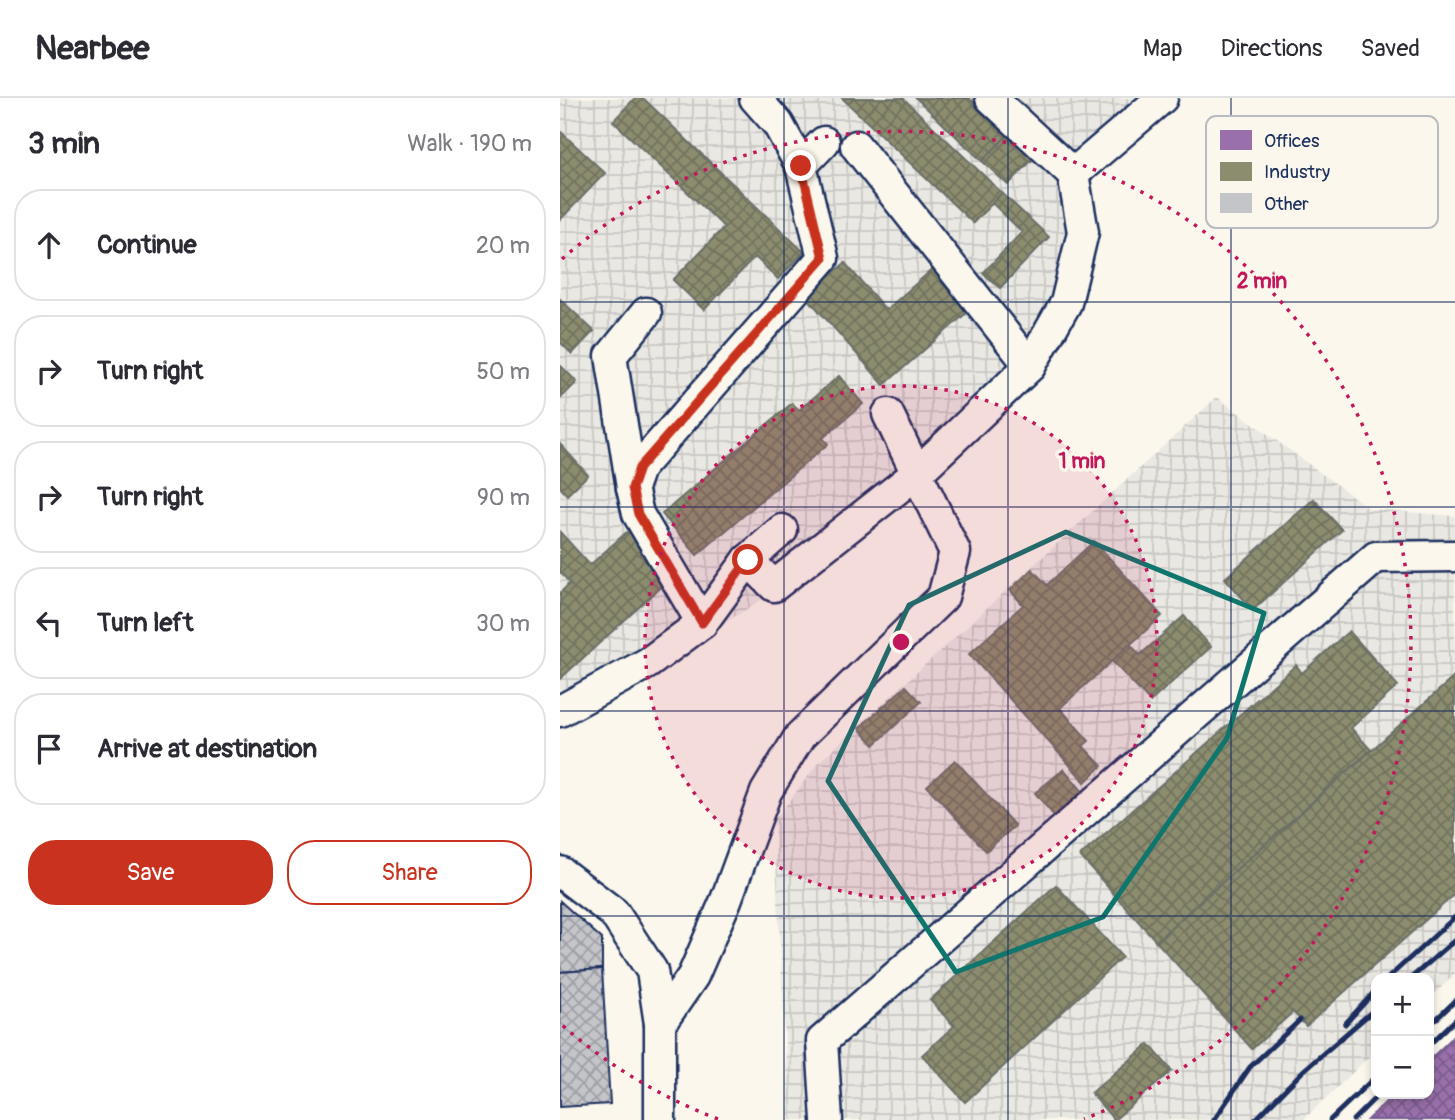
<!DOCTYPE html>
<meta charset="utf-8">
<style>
body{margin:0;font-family:Pangolin,sans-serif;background:#f2f2f3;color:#2b2b33}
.controls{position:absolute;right:21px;bottom:21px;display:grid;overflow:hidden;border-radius:14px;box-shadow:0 4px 10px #0003}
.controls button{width:63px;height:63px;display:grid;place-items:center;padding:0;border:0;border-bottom:2px solid #e1e1e2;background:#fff;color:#2b2b33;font:35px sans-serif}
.stop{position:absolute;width:21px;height:21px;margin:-16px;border:5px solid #c8321e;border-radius:50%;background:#fff}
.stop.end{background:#c8321e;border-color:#fff;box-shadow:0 2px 7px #0008}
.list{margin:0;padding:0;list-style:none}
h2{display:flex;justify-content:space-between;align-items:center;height:91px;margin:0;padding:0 28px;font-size:30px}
h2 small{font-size:23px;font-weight:400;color:#7c7c81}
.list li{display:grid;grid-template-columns:46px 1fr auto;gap:21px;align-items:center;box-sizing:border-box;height:112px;margin:0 14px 14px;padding:0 14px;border:2px solid #e1e1e2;border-radius:28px}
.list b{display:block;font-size:26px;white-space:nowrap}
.list em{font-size:23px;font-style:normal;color:#7c7c81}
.actions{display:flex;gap:14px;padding:21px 28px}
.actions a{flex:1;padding:16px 0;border:2px solid #c8321e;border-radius:28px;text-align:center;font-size:24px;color:#c8321e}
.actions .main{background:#c8321e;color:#fff}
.icon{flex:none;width:38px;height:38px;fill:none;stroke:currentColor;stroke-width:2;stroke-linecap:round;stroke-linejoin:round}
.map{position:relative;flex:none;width:895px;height:1022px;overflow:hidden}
header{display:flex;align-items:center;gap:42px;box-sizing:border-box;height:98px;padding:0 35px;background:#fff;border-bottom:2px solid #e1e1e2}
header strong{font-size:33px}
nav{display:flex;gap:38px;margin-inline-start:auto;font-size:24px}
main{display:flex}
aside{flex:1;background:#fff}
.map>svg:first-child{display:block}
</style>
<header>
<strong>Nearbee</strong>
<nav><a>Map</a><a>Directions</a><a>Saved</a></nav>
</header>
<main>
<aside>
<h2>3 min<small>Walk · 190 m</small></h2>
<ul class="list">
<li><svg class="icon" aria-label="ahead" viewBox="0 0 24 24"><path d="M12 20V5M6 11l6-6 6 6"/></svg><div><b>Continue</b></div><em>20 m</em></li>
<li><svg class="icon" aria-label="right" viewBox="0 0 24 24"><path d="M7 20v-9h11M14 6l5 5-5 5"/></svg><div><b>Turn right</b></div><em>50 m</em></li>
<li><svg class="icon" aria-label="right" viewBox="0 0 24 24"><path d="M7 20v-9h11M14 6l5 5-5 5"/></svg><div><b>Turn right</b></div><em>90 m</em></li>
<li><svg class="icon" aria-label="left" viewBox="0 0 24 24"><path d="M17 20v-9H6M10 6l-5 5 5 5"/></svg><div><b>Turn left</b></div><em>30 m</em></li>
<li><svg class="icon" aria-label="arrive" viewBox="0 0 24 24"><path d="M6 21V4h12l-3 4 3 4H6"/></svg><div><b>Arrive at destination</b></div></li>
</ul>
<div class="actions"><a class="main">Save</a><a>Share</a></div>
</aside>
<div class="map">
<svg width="895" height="1022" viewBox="0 0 895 1022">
<defs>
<pattern id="industrial-grid" width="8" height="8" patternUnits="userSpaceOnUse" patternTransform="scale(1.75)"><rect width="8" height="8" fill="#eae8e2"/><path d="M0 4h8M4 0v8" fill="none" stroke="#c8c7c4"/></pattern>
<pattern id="offices-cross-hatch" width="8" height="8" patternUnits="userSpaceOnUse" patternTransform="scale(1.75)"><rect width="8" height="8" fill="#9970ab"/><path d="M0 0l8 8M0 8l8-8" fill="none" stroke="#7c5c8e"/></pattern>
<pattern id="industry-cross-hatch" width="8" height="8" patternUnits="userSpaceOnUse" patternTransform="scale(1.75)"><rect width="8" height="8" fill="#8c8c6e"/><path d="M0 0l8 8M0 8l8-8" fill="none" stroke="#72735e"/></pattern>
<pattern id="building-cross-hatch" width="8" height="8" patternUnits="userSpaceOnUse" patternTransform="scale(1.75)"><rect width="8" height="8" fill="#c3c5c9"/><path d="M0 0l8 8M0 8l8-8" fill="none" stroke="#9ea0a6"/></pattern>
</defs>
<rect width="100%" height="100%" fill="#fbf7ec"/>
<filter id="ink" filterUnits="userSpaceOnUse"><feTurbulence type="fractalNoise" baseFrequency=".0143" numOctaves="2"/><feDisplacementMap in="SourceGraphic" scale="14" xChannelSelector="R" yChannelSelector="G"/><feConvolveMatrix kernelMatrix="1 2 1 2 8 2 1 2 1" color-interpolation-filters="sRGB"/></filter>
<g filter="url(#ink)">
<!-- industrial -->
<g fill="url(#industrial-grid)">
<path d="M0 0H580L513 53 537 136 520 205 217 492 88 573 0 616Z"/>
<path d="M657 299 810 411 895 418V876L869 901V880H816V952L743 1022H229L214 723 258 665Z"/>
</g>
<!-- offices -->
<path fill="url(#offices-cross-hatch)" stroke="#735c94" stroke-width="2" d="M895 937V1022H807L834 996H869V962Z"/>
<!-- industry -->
<g fill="url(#industry-cross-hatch)" stroke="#6a7069" stroke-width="2">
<path d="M75 0H83L244 154 218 181 195 159 144 212 113 182 164 129 53 23Z"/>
<path d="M282 0H343L442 95 413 125Z"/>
<path d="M356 0H409L448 37 422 63Z"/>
<path d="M1 34 45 75 0 122V35Z"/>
<path d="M448 37 473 61 448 87 422 63Z"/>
<path d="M442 95 489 139 440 190 423 175 462 134 432 105Z"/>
<path d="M285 165 326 212 375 169 411 211 324 287 246 198Z"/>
<path d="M0 201 34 233 12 256 0 244Z"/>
<path d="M0 267 17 284 0 301Z"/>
<path d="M279 278 303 306 263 340 268 346 137 457 102 416 232 305 239 312Z"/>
<path d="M0 346 28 377 7 397 0 389Z"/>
<path d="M754 401 782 432 693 512 665 480Z"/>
<path d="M69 432 112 479 0 581V495L10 485 0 474V434L30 467Z"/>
<path d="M534 443 602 518 500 610 529 643 523 648 542 668 525 684 409 556 463 507 450 492 472 471 487 487Z"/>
<path d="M624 518 651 549 590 604 552 563 570 546 580 557Z"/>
<path d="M789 533 838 588 791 630 811 652 596 843 520 758 736 567 742 575Z"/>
<path d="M895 578V796L746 928 733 914 692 951 596 843Z"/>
<path d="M346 588 361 604 314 647 299 630Z"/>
<path d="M395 662 455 728 426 753 367 688Z"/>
<path d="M504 671 524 695 495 719 475 695Z"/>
<path d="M496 787 562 859 405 1004 362 957 394 928 370 902Z"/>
<path d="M589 946 612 973 554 1022 531 995Z"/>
</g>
<!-- building -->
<g fill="url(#building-cross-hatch)" stroke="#1b2f5e" stroke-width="2">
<path d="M0 803 42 841V871L0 874Z"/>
<path d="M42 871 50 1006 0 1009V874Z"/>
</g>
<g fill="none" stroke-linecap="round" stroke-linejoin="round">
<!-- minor casing -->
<g stroke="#1b2f5e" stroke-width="35">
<g id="minor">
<path d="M195 0 218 26 241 68"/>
<path d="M431 0 513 76"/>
<path d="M296 48 470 268"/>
<path d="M72 390 51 258 86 215"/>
<path d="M188 462 214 488 356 376 470 268 506 205 523 134 513 76 602 0"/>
<path d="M142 525 78 416 72 390 79 370 263 160 241 68 264 44"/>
<path d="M0 613 88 565 142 525 188 462 222 432"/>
<path d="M0 774 54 815 92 873 100 926V1022"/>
<path d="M100 926 133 878 166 802 206 694 240 638 383 499 395 454 328 316"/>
<path d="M267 1022 262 943 816 459 895 458"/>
</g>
</g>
<!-- minor -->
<use href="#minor" stroke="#fbf7ec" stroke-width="30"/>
<!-- rail -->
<g stroke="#1b2f5e" stroke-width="5">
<path d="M828 880 895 819"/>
<path d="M851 880 895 842"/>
<path d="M785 926 816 892"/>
<path d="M869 928 895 903"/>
<path d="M869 947 895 922"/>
<path d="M654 1022 690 969 740 922"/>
<path d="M695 1022 743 973 816 910"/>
<path d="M770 1022 816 978"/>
<path d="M793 1022 819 996"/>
</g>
</g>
</g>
<g fill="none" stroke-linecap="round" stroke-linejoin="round" filter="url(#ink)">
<!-- route -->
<path stroke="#c8321e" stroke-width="9" d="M188 462 142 525 78 416 72 390 79 370 263 160 241 68"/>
</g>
<!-- marked area -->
<path fill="none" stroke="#0f766e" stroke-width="5" stroke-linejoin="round" d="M506 434 704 515 667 640 543 819 396 874 268 683 349 507Z"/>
<!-- grid -->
<path fill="none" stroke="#1b2f5e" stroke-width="2" stroke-opacity="0.55" d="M224 0V1022M448 0V1022M671 0V1022M0 204H895M0 409H895M0 613H895M0 818H895"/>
<!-- distance rings -->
<circle cx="341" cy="544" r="256" fill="#c2185b" fill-opacity=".12"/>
<g fill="none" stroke="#c2185b" stroke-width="3.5" stroke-dasharray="3.5 7">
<circle cx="341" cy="544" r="256"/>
<path d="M158 1021A511 511 0 0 1 2 927M2 161A511 511 0 1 1 524 1021"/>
</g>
<!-- legend -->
<rect x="646" y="18" width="232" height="112" rx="10" fill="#fbf7ec" stroke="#b8bbc1" stroke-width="2"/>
<rect x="660" y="32" width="32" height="20" fill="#9970ab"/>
<rect x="660" y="64" width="32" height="19" fill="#8c8c6e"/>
<rect x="660" y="95" width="32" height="20" fill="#c3c5c9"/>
<g font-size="19" fill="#1b2f5e">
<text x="704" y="49">Offices</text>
<text x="704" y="80">Industry</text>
<text x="704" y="112">Other</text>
</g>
<circle cx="341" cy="544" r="10" fill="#c2185b" stroke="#fbf7ec" stroke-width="3.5"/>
<g font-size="21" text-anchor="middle" font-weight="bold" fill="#c2185b" stroke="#fbf7ec" stroke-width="7" stroke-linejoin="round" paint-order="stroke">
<text x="702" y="190">2 min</text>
<text x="522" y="370">1 min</text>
</g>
</svg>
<div class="controls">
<button>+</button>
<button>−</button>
</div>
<div class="stop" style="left:188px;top:462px"></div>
<div class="stop end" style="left:241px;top:68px"></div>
</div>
</main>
